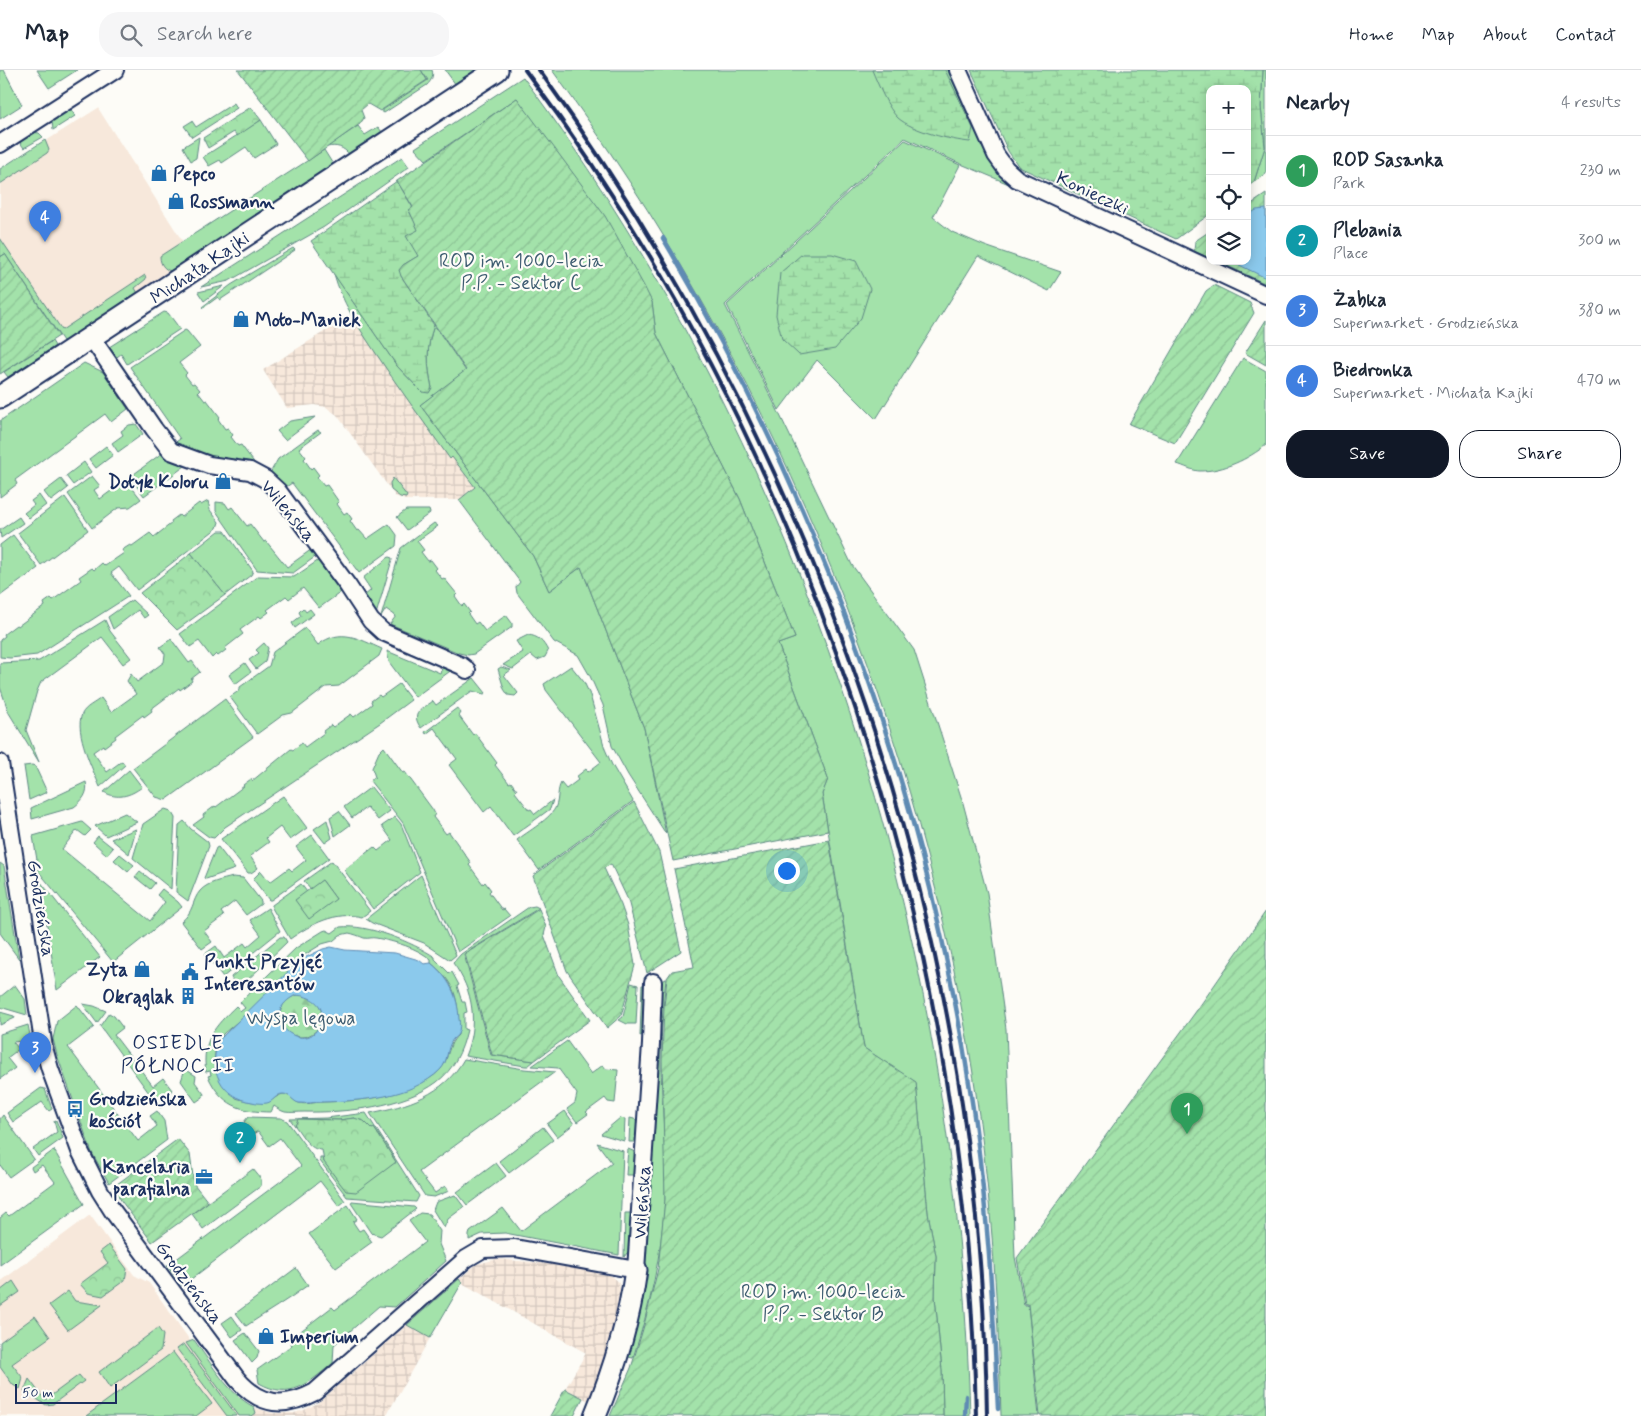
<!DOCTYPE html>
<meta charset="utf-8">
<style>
body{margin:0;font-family:Mynerve,sans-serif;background:#f6f6f7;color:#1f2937}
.controls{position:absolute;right:15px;top:15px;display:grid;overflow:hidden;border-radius:10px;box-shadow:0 2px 12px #0003}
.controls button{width:45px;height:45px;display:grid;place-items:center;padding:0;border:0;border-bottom:1px solid #e0e1e3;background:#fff;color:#1f2937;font:25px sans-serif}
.scale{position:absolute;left:15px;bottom:12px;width:102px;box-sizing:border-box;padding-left:5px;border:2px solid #1b2f5e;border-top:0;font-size:14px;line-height:18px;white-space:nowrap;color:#1b2f5e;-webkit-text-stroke:4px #fdfcf7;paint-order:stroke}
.you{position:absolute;left:786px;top:800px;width:18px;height:18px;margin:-12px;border:4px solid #fff;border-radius:50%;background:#1a73e8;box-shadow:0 0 0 8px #1a73e833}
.badge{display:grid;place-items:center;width:32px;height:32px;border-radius:50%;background:#111827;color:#fff;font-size:16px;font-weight:700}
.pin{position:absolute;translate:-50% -41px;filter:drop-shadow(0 1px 2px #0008)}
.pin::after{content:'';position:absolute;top:26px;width:18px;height:15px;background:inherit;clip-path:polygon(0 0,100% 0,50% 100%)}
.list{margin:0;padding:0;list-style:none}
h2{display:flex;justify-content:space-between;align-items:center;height:65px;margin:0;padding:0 20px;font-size:21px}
h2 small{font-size:16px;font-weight:400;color:#747a83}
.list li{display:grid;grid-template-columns:32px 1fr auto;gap:15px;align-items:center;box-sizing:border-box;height:70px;padding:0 20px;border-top:1px solid #e0e1e3}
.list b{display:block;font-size:19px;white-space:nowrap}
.list p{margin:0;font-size:16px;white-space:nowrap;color:#747a83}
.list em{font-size:16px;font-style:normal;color:#747a83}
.actions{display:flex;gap:10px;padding:15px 20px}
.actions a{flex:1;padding:11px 0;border:1px solid #111827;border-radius:20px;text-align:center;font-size:18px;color:#111827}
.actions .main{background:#111827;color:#fff}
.icon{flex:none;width:28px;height:28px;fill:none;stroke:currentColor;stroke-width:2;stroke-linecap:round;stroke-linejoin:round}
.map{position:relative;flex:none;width:1266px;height:1346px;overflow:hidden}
header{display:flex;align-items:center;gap:30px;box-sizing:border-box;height:70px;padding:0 25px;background:#fff;border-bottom:1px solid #e0e1e3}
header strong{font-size:24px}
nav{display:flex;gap:28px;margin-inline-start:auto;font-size:18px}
.search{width:350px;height:45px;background:#f6f6f7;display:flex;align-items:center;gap:12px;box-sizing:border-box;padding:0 18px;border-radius:20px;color:#747a83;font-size:19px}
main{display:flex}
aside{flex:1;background:#fff}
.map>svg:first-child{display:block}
</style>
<header>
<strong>Map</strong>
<div class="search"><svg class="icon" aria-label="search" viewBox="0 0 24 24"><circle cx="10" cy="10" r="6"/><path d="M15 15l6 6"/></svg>Search here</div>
<nav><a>Home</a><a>Map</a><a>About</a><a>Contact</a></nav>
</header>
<main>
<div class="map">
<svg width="1266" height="1346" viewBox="0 0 1266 1346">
<defs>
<pattern id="industrial-grid" width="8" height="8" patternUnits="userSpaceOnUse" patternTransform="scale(1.25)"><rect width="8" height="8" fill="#f7e8db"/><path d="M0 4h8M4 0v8" fill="none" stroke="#d3c7be"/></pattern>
<pattern id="forest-firs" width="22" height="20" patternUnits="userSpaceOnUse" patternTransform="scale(1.25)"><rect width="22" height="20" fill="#a3e2aa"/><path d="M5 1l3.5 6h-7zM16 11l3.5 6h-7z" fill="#8cc295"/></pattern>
<pattern id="wetland-marsh" width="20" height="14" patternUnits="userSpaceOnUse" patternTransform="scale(1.25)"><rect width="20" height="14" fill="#a3e2aa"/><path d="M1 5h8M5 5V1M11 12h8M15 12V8" fill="none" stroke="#8cc295"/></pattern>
<pattern id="park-crowns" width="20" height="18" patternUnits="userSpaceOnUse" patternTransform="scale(1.25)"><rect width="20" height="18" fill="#a3e2aa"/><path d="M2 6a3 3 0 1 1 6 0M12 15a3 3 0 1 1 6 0" fill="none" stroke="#8cc295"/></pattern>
<pattern id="garden-furrows" width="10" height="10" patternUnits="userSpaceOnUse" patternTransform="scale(1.25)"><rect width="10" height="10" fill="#a3e2aa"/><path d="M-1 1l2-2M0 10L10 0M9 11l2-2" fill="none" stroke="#8cc295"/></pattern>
</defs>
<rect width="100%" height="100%" fill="#fdfcf7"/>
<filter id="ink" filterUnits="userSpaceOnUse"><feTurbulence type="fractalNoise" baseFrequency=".02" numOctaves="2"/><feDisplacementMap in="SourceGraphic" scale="10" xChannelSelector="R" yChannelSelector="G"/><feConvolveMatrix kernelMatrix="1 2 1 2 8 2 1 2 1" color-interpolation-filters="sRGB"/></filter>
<g filter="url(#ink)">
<!-- built -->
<g fill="#f7e8db">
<path d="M98 38 195 191 69 273 0 172V100Z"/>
<path d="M90 1145 134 1205 149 1213 244 1346H0V1212Z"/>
</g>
<!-- industrial -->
<g fill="url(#industrial-grid)">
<path d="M351 245 475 417 459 430H405L395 426 337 345 326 337 314 335 287 338 263 300Z"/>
<path d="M497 1189 541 1193 595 1202 611 1206 619 1213 621 1223 611 1267 602 1298 589 1331 565 1319 586 1283 462 1213 459 1209 477 1194Z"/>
<path d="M407 1255 430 1268 386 1346H252L256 1343 255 1338 272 1343H294L304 1340 316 1334 325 1327Z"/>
</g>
<!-- grass -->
<g fill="#a3e2aa" stroke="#5f8884" fill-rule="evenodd">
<path d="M0 0H4L22 35 0 49Z"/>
<path d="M37 0H77L49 18Z"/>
<path d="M421 0H432C434 6 431 11 427 15L384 43 381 41 428 10Z"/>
<path d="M445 0H479L456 15Z"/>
<path d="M552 0H951L1016 117 961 94 905 68 725 235 778 341 852 495 914 580 963 733 987 823 1006 959 1015 1187 1024 1235H1028L1039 1346H1001C998 1225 990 1105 970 985 910 630 766 290 552 0Z"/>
<path d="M1263 0H1266V104L1254 112 1265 77 1261 37Z"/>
<path d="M523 7C810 391 957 869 970 1346H943L942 1301 935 1227 936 1186 928 1143 916 1013 864 978 822 724 828 709 778 574 795 568 740 429 656 263 652 232 517 28 426 90 415 78Z"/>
<path d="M234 33 237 38 192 67 184 56 192 51 196 57Z"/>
<path d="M70 38 75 46 53 60 52 51 56 47Z"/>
<path d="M261 50 276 74 254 88 246 77 222 93 220 90 209 96 203 87Z"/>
<path d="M358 56 365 65 378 57 383 63 350 85C343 77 337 75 327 77Z"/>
<path d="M32 62 39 63 43 67 24 78 18 70Z"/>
<path d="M199 67 196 88 191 91 183 77Z"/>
<path d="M45 70 49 80 47 83 0 114V99Z"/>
<path d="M905 70 960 95 933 147 952 162 985 176 1061 202 1049 221 978 186 876 349 817 290 779 340 727 235Z"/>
<path d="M324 80 334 96 175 202C166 201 160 196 160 186Z"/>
<path d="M402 87 409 97 324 157 229 211 201 217Z"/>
<path d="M0 168 62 260 145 205 146 209 135 218 139 225 68 272 63 271 5 184 0 187Z"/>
<path d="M293 178 295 180 220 230 218 227 203 238 202 237 231 215Z"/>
<path d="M334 204 397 296 422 322 432 318C427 294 426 278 434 255L466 301 420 335 533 486 549 521 581 497 644 658 666 764 628 705 612 676 603 635 590 606 578 585 554 572 517 523 516 517 520 512 459 430 475 417 452 387 450 389C424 352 397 316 373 279 357 255 342 232 334 204Z"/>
<path d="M224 216 204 231 198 222Z"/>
<path d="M164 242 168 243 180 259 127 294 121 284 114 289 106 279Z"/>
<path d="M185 260 187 261 200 277 179 293 187 303 185 305 192 314 194 313 200 320 198 322 205 331 207 330 220 347 218 349 225 359 228 358 233 365 231 367 238 376 241 375 256 395 210 389 173 374 180 369 130 297Z"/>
<path d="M52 271 55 276 8 307 4 302Z"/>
<path d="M1243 288 1266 301V375C1248 389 1224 401 1200 401 1193 401 1184 396 1177 394Z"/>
<path d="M84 293 103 302 128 339 111 352 105 344 15 410 17 414 0 427V351Z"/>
<path d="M315 347 285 370 277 361 290 351Z"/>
<path d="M136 354 143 364 118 382 112 373 123 365 121 361 129 355Z"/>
<path d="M318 360 321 362 299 378 306 387 304 389 311 399 313 397 319 405 317 407 324 416 327 415 339 432 337 434 344 444 347 442 352 449 350 451 357 461 359 460 367 469 389 454 397 465 396 476 359 503 292 413 286 417H283L270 403 278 389Z"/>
<path d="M106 376 113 385 96 398 89 389Z"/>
<path d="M162 383 189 393 144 426 130 407Z"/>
<path d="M84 392 91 402 73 415 66 406Z"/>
<path d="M92 406 100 416 94 420 100 429 126 410 141 429 130 437 118 438 92 458 68 424Z"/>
<path d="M393 408 407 426 406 428 400 427 391 420 390 413Z"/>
<path d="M61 409 68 418 51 431 44 422Z"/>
<path d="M39 425 46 435 29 448 24 443 34 435 31 431Z"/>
<path d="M65 427 88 460 41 495 18 463Z"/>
<path d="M208 431 210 440 219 452 217 458 137 520 119 497 111 503 129 526 37 585 10 588 0 587V570L5 566 4 564 16 555 18 556 45 536 44 533 51 528 53 530 81 510 79 507 92 498 94 500 102 493 105 496 124 483 122 480 130 475 132 476 150 463 154 467 172 453 171 451 179 445 181 447 199 433 201 435Z"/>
<path d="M216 432 225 433 229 439 232 437 247 456 250 454 264 472 266 471 287 497 312 479 315 484V487L293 503 257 500 216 441Z"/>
<path d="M406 440H429L430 443 407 460 397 447Z"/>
<path d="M19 447 23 453 1 468 0 460Z"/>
<path d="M434 453 438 456 417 471 424 480 421 482 428 491 431 490 437 498 435 500 442 509 444 508 457 524 455 526 462 536 464 534 470 542 468 544 475 554 478 552 485 561 506 545 512 553V557L474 584 468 585 459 583 390 554 396 546 386 539 381 547 401 478Z"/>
<path d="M219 461H225L253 501 251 505 225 525 191 483Z"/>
<path d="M13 465 38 498 0 526V475Z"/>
<path d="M389 487 392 488V490L375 548 362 528 371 520 363 508Z"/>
<path d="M319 490 333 508 341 522 319 538 303 518 289 529 286 526 267 540 269 542 261 548 259 546 240 560 243 564 225 578 226 580 218 586 216 584 212 588 199 571 190 577 180 564 258 506 294 507Z"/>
<path d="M132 530 148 545 144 548 138 540 113 559 108 547Z"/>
<path d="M303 538 306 542 310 539 314 544 295 558 292 553 301 546 299 542Z"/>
<path d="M105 550 110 561 131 588 123 594 102 567 41 612 37 621 26 660 39 692 9 643 0 617V593L39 591Z"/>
<path d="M305 558 318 575C341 557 359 569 382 579L379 586 339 616 326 617 292 643 283 645 257 664 230 627 240 620V617L269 596 273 582Z"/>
<path d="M528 565C538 566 543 571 548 581L545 587 537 590 531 585 513 599 503 595 523 582 516 571Z"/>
<path d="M171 569 189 593 192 591 200 602 191 609 192 611 180 620 179 618 151 639 152 641 144 647 143 645 115 666 116 668 104 677 103 675 93 682 107 702 122 691 125 695 100 717C93 700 74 662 82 644 85 637 95 633 101 628L111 642 136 624 127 611 131 604 137 612 164 592 165 584 160 577Z"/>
<path d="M264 573 268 578 265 592 256 599 249 590 259 583 256 580Z"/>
<path d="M387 581 440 603 444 594 453 599 415 627 389 592Z"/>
<path d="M245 593 251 602 235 614 229 605Z"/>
<path d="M571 596 584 612 590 625 605 679 612 695 633 731 539 800 517 770C527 762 552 748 556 736 559 728 557 720 561 713L566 719 578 710 576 707 586 699 588 702 601 692 546 620 544 614Z"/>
<path d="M501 597 511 600 504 605 518 623 515 626 508 625 504 619 498 599Z"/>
<path d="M474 608 486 623 484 624 472 621 421 658C410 643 421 640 433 631L436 635Z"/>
<path d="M399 614 411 630 380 653 225 757 214 768 209 767 193 755 204 747 203 745 215 736 216 737 244 716 243 715 251 709 252 711 291 679 293 680 302 673 305 677 324 663 323 661 331 655 333 657 351 644 354 647 372 634 371 631 379 625 381 627Z"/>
<path d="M225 629 253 667 166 730 156 727 133 698Z"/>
<path d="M457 638 461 643 459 646 473 665 475 663 497 693 495 695 509 713 511 712 517 720 515 722 529 740 531 739 535 744 553 730 550 739 513 766 491 736 484 742 449 695 457 689 434 658 426 664 425 662Z"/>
<path d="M384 677 403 703 405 702 433 740 435 744 433 747 446 764 449 762 471 793 469 795 483 814 485 812 491 820 489 822 502 840 504 839 510 846 458 882 403 753 370 711 375 707 372 698 379 682Z"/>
<path d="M32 695 35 696 47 722 29 730 24 696Z"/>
<path d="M129 700 142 717C130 726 117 730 104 722Z"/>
<path d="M86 712C89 723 82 731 74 737L32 749 31 738Z"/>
<path d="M371 717 390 741 378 750 367 737 352 748 344 737Z"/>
<path d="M283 726 307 758 290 770 280 757 266 768 269 772 250 786 258 798 251 803H248L221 769Z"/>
<path d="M165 739 171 741 175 748 171 819 133 788 143 754Z"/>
<path d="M339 741 350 755 335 766 330 747Z"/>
<path d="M125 743 137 752 106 766 95 756Z"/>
<path d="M395 747 401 754 420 802 373 839 344 800 374 777 378 781 392 770 382 756Z"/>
<path d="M327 750 332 768 325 773 314 759Z"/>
<path d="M184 751 191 759 208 772 209 776 188 831 176 822 179 755Z"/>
<path d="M82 752 91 760 85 766 77 760 62 779 150 851 165 832 157 825 162 819 178 832 182 837 113 892 39 802 33 766Z"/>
<path d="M136 759 129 784 111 769Z"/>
<path d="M312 765 329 788 271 830H269L253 809 261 801 270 812 289 798 292 801 306 790 296 777Z"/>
<path d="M98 766 113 778 107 785 93 772Z"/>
<path d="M218 777 235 799 206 809 204 808 216 778Z"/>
<path d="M120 784 134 795 128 802 114 790Z"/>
<path d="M332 791 370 841 362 847C336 841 311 854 290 869L272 838V835L301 814 307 822 296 831 336 829 322 810 311 819 304 811Z"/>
<path d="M0 793 4 796 19 889 0 863Z"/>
<path d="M140 801 155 813 150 819 135 807Z"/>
<path d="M421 805 456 885 450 890 424 873 372 853 366 849Z"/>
<path d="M233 807 243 808 261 831V834L246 845 235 831 221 842 224 846 204 861 212 872 202 879 181 852C194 842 192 830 200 821 208 812 222 810 233 807Z"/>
<path d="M40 811 100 887 57 920Z"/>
<path d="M535 836 539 838 464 884 491 985 534 991 528 996H525L465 986C478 954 474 921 453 893L461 884 529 837Z"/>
<path d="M268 838 280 861 223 907 205 884 216 876 224 888 244 873 247 877 261 865 250 850Z"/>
<path d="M340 857C368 854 412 872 435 887V889L449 903 452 902 459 915 457 916 462 932H465L467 942 464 943V959L467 960C462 981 454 999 437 1012 404 1037 344 1043 304 1042 298 1042 290 1043 285 1042 281 1041 277 1038 274 1036L271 1042C241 1042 221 1035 208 1006L211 1005 210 1001 206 1002C201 971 215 956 236 936L241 941 245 938 240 932 296 878 323 861 326 860 332 863ZM349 863C354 864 359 866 364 868 369 869 371 867 376 868 393 871 419 878 431 890V893C458 915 459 933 458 965 444 978 452 993 433 1006 400 1028 360 1031 322 1032 315 1032 306 1035 299 1033 293 1031 290 1024 283 1024 277 1025 274 1030 269 1031 259 1034 245 1031 236 1028L214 991 216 976 223 964 243 947 306 884 322 874 333 871 340 865Z"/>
<path d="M280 867H284L287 872 238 919 236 918 231 907Z"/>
<path d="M666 909C663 935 661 962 661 988 661 1035 667 1082 665 1129 662 1183 650 1237 633 1288L628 1287 635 1258 660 911Z"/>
<path d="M631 913 638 915 636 954H627L619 950 623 947Z"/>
<path d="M15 915 25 929 27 945 0 937V927Z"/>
<path d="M642 915H646L644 964 640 966Z"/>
<path d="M83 934 94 936 106 941 97 953Z"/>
<path d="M77 935 94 957 68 977 138 1071 157 1056 150 1046 157 1041 164 1051 167 1070 109 1113 92 1083 57 985 53 969 57 951Z"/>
<path d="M0 942 14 946 15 948 0 955Z"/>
<path d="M109 943 114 946 123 958 114 965 153 1016 163 1008 172 1020 164 1035 160 1038 100 956Z"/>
<path d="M28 955 31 970 13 972 19 979 7 988 15 998 0 1009V964Z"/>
<path d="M567 971 591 1004 603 995 606 999 618 1000 615 1033 608 1032 605 1028 586 1042 588 1044 577 1052 567 1039 575 1033 577 1024 558 998 532 996Z"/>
<path d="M464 989 524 999 555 1002 419 1102 435 1123 445 1116 449 1121 434 1127 425 1126 370 1043C407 1036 444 1025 464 989Z"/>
<path d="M185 999 196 1006 195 1012 204 1024 203 1027 196 1032 181 1011Z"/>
<path d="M41 1018 45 1019 52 1039 49 1041 42 1032 13 1052 7 1043Z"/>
<path d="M565 1041 574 1054 557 1067 547 1054Z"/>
<path d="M366 1043 419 1126 416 1132 347 1127 320 1091V1088H323L324 1092 396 1093 374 1058 372 1059 354 1048 339 1050 299 1049 295 1056 290 1049 326 1048Z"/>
<path d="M3 1045 34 1089 9 1107 0 1095V1049Z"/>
<path d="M248 1047 281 1048 287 1051 345 1131 339 1136 320 1111 182 1216 167 1196 301 1096 280 1068 269 1076 258 1061 253 1064 244 1052Z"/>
<path d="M620 1048 625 1049 624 1071 601 1064Z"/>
<path d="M630 1048 634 1049 638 1051V1070L634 1072H629Z"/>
<path d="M56 1050 63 1068 38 1086 33 1079 57 1062 54 1051Z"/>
<path d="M543 1057 553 1070 509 1103 499 1091Z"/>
<path d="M597 1073 623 1081 619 1185 505 1163 482 1164 469 1170V1165L470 1162 503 1138 521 1161 612 1093Z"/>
<path d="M628 1079 633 1081 636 1085 635 1105H626Z"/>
<path d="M54 1080 84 1134 0 1195V1148L6 1143 9 1146 55 1112 42 1095 33 1101 31 1097Z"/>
<path d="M496 1093 506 1106 467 1135 457 1122Z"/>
<path d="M253 1099 261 1109V1116L203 1159 192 1144Z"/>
<path d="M455 1125 464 1137 448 1149 444 1158 433 1140 436 1132Z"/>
<path d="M352 1131 414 1137 416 1139 381 1166 371 1163 351 1133Z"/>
<path d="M348 1135 357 1149 353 1152 359 1161 363 1159 372 1172 336 1198 309 1164Z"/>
<path d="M420 1143 429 1144 440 1161 439 1174 446 1191 395 1237 379 1236 334 1275 333 1293C309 1313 291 1331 259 1313L257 1300 292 1275 289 1270 332 1237 335 1240 425 1172 409 1151Z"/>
<path d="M625 1143H633L631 1178 624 1187Z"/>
<path d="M296 1198 308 1215C288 1230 267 1242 246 1256L236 1243Z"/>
<path d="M459 1209 462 1213 430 1268 407 1255Z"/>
<path d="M13 1211 20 1222 0 1236V1221Z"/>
<path d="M68 1221 75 1231 102 1235 68 1260 49 1235Z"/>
<path d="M35 1246 50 1267 12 1294 23 1308 20 1319 13 1315 0 1297V1272Z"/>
<path d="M232 1246 242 1260 232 1267 222 1253Z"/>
<path d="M158 1258 163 1265 161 1280 110 1318 99 1302Z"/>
<path d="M245 1263 259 1281 257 1288 252 1293 235 1270Z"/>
<path d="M194 1270C212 1294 227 1323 254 1337L256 1343 252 1346H239L186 1273Z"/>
<path d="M184 1274 237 1346H227L177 1279Z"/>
<path d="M173 1282 212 1334 196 1346H86Z"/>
<path d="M79 1305 84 1311 53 1334 46 1335 24 1321 29 1309 45 1330Z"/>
</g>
<!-- forest -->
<circle fill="url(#forest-firs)" stroke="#5f8884" cx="301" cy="946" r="21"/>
<!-- wetland -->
<g fill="url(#wetland-marsh)" stroke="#5f8884">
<path d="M872 0H945L973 58 970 72C950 70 913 61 898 48 888 39 877 12 872 0Z"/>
<path d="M971 0H1263L1261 37 1265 77 1254 112 1247 117V19H1210V144L1176 169 1019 97 1008 81Z"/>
<path d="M397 111 413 138 409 141 419 160 418 186 403 195 401 206 434 255C426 278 427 294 432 318L429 323 422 322 397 296 311 171Z"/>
<path d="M802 184H832L856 191 870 219 861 248 835 279 799 285 782 269 776 245 780 203Z"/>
</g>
<!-- park -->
<g fill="url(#park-crowns)" stroke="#5f8884">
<path d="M251 37 261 50 237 66 234 62 208 78 203 68Z"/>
<path d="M191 483 225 525 177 560 140 523Z"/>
<path d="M322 810 336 829 309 849 295 830Z"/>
<path d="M354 1048 364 1051 372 1059 374 1058 396 1092 356 1122 346 1121 324 1092 322 1080C309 1080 303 1066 295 1056L298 1049 339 1050Z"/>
<path d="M109 1175 127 1199 125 1210 103 1226 88 1223 80 1214 108 1193 100 1182Z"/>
</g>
<!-- garden -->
<g fill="url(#garden-furrows)" stroke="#5f8884">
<path d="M238 0H421L427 10 380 41 368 34 361 40 364 48 360 54 308 91Z"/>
<path d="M517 28 605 146 644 216 652 232 656 263 740 429 795 568 778 574 828 709 822 724 828 761 673 791 644 658 581 497 549 521 533 486 420 335 466 300 401 206 399 200 403 195 418 186 406 166 418 160 409 140 413 137 397 111Z"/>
<path d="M1266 124V214L1217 191H1247V137Z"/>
<path d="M1210 161V188L1194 181 1195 171Z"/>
<path d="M5 184 59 266 0 304V187Z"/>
<path d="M1214 215 1250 233 1254 243 1175 373 1129 354 1206 221Z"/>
<path d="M1266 250V295L1245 283Z"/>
<path d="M634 732 659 782 681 881 647 903 628 830 611 794 604 798 621 835 628 855 635 895 621 946 607 958 567 901 533 806Z"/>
<path d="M829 770 864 978 916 1012 928 1143 936 1186 935 1227 942 1301 943 1346H610L631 1298 643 1259 658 1199 665 1129 662 989 664 936 667 908 672 901 694 897 674 799Z"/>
<path d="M539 839 546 857 544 865 559 906 590 950 534 991 492 985 465 884Z"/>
<path d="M1266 841V1346H1040L1028 1234H1025L1017 1188 1197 940Z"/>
<path d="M178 1069 190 1084 194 1114 208 1132 152 1172 122 1132 113 1117Z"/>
<path d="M565 1319 583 1328 574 1346H550Z"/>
</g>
<!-- water -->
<g fill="#8bc9ec" stroke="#5e8bb3" fill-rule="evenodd">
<path d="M1266 139V208L1231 191H1247V146L1256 140Z"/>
<path d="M331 877 345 880 395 883 419 890 424 894 431 893C449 908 458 926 459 949 460 953 460 960 458 964 458 965 454 968 453 969 446 978 449 991 440 1000 412 1028 359 1031 322 1032 315 1032 306 1034 299 1033 293 1032 290 1024 283 1024 276 1024 273 1032 267 1033 262 1034 256 1033 252 1032 221 1028 207 998 219 970L300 890 323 879ZM296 925C310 926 326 934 321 951 310 991 251 948 296 925Z"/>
</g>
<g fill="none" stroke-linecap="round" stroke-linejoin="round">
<!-- stream -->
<g stroke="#5e8bb3" stroke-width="4.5">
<path d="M663 168C818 429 924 718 970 1019 987 1125 993 1232 998 1339"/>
<path d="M965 1346 966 1326"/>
</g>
<!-- minor casing -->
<g stroke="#1b2f5e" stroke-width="20">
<g id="minor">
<path d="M958 0 996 85 1006 99 1017 109 1266 225"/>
<path d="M0 74 115 0"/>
<path d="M91 267 154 359 171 381 209 395 250 401 265 409 278 421 348 516 371 551 383 562 462 596 467 600"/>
<path d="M0 693 44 978 50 999 80 1081 100 1121 112 1140 237 1309C261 1337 285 1338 315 1322L466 1189 483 1179 515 1178 636 1200 651 974 653 912"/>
</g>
</g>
<!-- tertiary casing -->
<g stroke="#1b2f5e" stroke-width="25">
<g id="tertiary">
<path d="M0 327 497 0"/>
<path d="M595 1346C615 1298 629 1251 636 1200"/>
</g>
</g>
<!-- minor -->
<use href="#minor" stroke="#fdfcf7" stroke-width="16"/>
<!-- tertiary -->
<use href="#tertiary" stroke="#fdfcf7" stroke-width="21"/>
<!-- rail -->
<g stroke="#1b2f5e" stroke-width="4">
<path d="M525 0C814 385 966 867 976 1346"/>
<path d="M539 0C822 390 981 863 987 1346"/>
</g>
</g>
</g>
<!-- icons -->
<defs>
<g id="shop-bare" transform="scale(1.35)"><path d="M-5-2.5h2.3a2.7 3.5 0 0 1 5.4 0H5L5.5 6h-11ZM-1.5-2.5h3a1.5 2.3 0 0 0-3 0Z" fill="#1f6fb2" stroke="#fdfcf7" stroke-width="2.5" paint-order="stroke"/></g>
<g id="civic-bare" transform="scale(1.35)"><path d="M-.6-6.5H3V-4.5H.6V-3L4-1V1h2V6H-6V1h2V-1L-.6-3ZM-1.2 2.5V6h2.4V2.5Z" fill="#1f6fb2" stroke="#fdfcf7" stroke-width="2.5" paint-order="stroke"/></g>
<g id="building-bare" transform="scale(1.35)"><path d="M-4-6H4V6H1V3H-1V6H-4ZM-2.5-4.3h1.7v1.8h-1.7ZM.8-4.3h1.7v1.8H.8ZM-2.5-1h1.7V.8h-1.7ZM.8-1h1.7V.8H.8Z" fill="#1f6fb2" stroke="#fdfcf7" stroke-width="2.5" paint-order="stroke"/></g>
<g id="bus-bare" transform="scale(1.35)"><path d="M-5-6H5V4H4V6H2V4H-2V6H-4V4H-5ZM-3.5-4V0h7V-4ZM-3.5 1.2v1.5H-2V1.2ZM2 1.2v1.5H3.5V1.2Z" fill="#1f6fb2" stroke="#fdfcf7" stroke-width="2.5" paint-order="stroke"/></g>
<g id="office-bare" transform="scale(1.35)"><path d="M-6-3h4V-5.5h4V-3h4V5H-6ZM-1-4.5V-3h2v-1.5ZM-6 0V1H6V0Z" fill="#1f6fb2" stroke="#fdfcf7" stroke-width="2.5" paint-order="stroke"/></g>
</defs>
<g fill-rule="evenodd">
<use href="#shop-bare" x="159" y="103"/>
<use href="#shop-bare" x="176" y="131"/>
<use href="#shop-bare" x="241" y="249"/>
<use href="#shop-bare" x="223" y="411"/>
<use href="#shop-bare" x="142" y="899"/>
<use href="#civic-bare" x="190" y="902"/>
<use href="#building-bare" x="188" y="926"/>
<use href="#bus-bare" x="75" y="1039"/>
<use href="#office-bare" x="204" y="1107"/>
<use href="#shop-bare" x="266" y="1266"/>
</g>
<g text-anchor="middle" stroke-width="4.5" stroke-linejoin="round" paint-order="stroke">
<!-- poi labels -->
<g font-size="19" font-weight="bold" fill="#1b2f5e" stroke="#fdfcf7" text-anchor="start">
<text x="173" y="110">Pepco</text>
<text x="190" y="138">Rossmann</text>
<text x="255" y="256">Moto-Maniek</text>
<text x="209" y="418" text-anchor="end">Dotyk Koloru</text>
<text x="204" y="898">Punkt Przyjęć<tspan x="204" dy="22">Interesantów</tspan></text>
<text x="128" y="906" text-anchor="end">Zyta</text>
<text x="174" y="933" text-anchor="end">Okrąglak</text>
<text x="89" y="1035">Grodzieńska<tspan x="89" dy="22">kościół</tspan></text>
<text x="190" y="1103" text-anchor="end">Kancelaria<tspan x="190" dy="22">parafialna</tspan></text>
<text x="280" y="1273">Imperium</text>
</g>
<!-- street labels -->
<g font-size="19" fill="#1b2f5e" stroke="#fdfcf7">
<text transform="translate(1093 122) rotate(25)" y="7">Konieczki</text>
<text transform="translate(199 197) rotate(-34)" y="7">Michała Kajki</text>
<text transform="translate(289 440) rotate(50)" y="7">Wileńska</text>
<text transform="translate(42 838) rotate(81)" y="7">Grodzieńska</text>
<text transform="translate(641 1132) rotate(-86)" y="7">Wileńska</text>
<text transform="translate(190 1212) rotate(53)" y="7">Grodzieńska</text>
</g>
<!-- park labels -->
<g font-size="19" fill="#3d5c71" stroke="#fdfcf7">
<text x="521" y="197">ROD im. 1000-lecia<tspan x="521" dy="22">P.P. - Sektor C</tspan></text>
<text x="301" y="954">Wyspa lęgowa</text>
<text x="823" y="1228">ROD im. 1000-lecia<tspan x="823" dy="22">P.P. - Sektor B</tspan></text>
</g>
<!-- neighbourhood labels -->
<g font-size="20" letter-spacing="1" fill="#1b2f5e" stroke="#fdfcf7">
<text x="178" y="979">OSIEDLE<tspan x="178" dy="23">PÓŁNOC II</tspan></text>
</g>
</g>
</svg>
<div class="controls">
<button>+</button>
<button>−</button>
<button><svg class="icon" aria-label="locate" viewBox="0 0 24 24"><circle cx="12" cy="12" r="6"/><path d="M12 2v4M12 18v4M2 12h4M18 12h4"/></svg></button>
<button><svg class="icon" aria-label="layers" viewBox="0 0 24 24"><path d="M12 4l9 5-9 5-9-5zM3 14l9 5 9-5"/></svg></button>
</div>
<div class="scale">50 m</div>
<div class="you"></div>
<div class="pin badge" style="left:1187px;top:1064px;background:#2e9e5b">1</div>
<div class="pin badge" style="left:240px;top:1093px;background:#0f9aa8">2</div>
<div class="pin badge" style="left:35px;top:1003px;background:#3f7fe0">3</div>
<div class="pin badge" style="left:45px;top:172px;background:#3f7fe0">4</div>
</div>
<aside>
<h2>Nearby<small>4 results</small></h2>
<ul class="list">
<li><span class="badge" style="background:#2e9e5b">1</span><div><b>ROD Sasanka</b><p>Park</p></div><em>230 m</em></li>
<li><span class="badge" style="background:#0f9aa8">2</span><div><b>Plebania</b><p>Place</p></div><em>300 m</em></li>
<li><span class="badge" style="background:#3f7fe0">3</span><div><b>Żabka</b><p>Supermarket · Grodzieńska</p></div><em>380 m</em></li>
<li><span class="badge" style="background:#3f7fe0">4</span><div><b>Biedronka</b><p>Supermarket · Michała Kajki</p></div><em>470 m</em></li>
</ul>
<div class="actions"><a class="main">Save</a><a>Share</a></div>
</aside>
</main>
